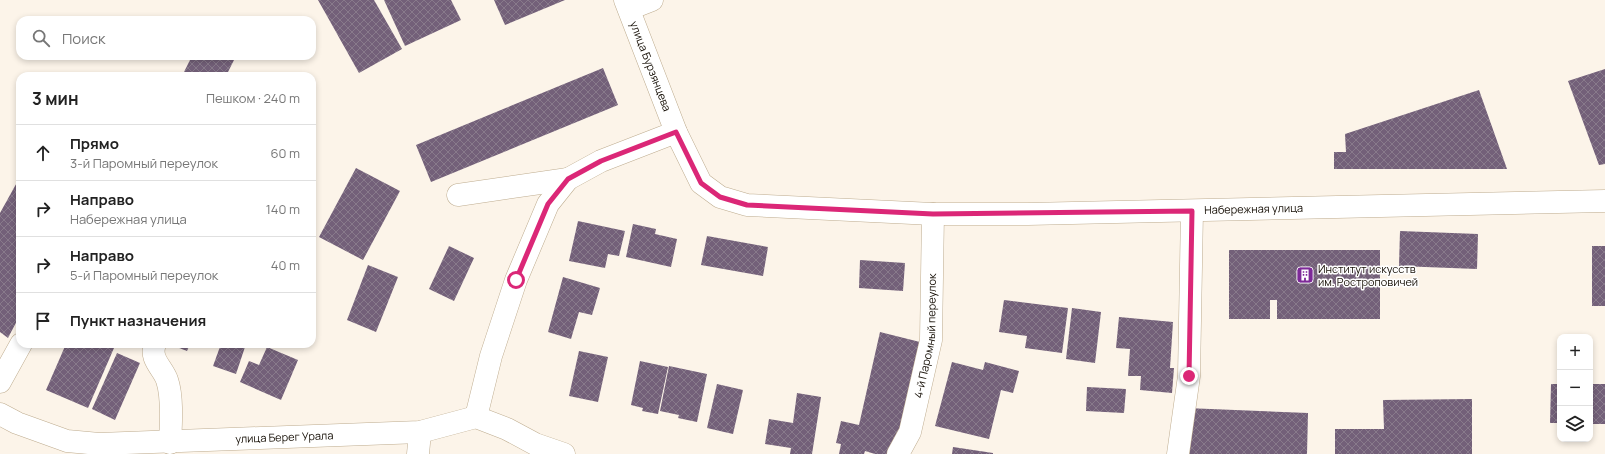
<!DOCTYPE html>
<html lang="ru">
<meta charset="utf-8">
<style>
body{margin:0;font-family:Manrope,sans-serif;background:#f6f6f6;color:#222}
.controls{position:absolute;right:12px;bottom:12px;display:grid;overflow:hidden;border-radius:8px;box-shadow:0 2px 6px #0003}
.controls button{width:36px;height:36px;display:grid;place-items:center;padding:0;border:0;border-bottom:1px solid #e0e0e0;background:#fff;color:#222;font:20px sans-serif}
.stop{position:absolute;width:12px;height:12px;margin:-9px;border:3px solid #db2777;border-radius:50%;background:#fff}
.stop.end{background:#db2777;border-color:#fff;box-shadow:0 1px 4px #0008}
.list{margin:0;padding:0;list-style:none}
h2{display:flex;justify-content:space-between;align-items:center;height:52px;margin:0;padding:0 16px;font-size:17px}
h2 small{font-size:13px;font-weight:400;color:#767676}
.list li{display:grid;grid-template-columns:26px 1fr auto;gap:12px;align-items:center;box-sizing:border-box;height:56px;padding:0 16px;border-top:1px solid #e0e0e0}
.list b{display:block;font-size:15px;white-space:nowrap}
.list p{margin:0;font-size:13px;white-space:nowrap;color:#767676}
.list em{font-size:13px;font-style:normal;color:#767676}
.icon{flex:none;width:22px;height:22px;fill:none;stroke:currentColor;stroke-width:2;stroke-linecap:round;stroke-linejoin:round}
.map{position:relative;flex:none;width:1605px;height:454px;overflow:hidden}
.search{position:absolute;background:#fff;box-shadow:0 2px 6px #0003;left:16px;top:16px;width:300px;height:44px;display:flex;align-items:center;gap:10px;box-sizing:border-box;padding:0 14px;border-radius:12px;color:#767676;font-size:15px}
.panel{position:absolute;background:#fff;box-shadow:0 2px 6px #0003;left:16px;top:72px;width:300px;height:276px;border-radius:12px}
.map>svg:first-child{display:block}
</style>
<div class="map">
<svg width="1605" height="454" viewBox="0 0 1605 454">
<defs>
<pattern id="building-cross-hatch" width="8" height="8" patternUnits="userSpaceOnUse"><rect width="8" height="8" fill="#736079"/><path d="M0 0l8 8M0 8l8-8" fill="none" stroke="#887a8b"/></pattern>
</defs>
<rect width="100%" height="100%" fill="#fcf4e9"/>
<!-- building -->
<g fill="url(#building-cross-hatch)">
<path d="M318 0H374L402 49 359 73Z"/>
<path d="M384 0H451L461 20 405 46Z"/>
<path d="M494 0H565L505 25Z"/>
<path d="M192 56H236L226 76H182Z"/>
<path d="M603 68 618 105 431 182 416 145Z"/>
<path d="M1605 69V164L1599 165 1568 81Z"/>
<path d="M1479 90 1507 169H1334V152H1346L1345 134Z"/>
<path d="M356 168 400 191 363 260 319 237Z"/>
<path d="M20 177V315L8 338 0 332V213Z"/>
<path d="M578 221 625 231 619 256 608 254 605 268 569 261Z"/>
<path d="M633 224 656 229 655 234 677 239 671 267 626 257Z"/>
<path d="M1400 231 1478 234 1477 269 1399 266Z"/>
<path d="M707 236 768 247 763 276 701 265Z"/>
<path d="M449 246 474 258 454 301 429 289Z"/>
<rect x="1592" y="246" width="13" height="60"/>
<path d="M1229 250H1380V319H1277V300H1270V319H1229Z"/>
<path d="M860 260 905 263 903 291 859 288Z"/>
<path d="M368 265 398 277 376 332 347 320Z"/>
<path d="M563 277 600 288 592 315 579 312 571 339 548 332Z"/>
<path d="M1004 300 1068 308 1062 353 1025 348 1027 336 999 332Z"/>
<path d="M1072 308 1101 312 1095 363 1066 359Z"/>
<path d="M1119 317 1173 322 1170 368H1174L1172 393 1140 390 1141 376H1128L1130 349 1116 348Z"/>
<path d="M880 332 920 342 894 454H875L865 451 864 454H839L841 444 836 443 841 421 859 425Z"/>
<path d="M66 344H105L114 348 88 408 46 390Z"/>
<path d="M174 344H190L187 351 174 346Z"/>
<path d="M221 344H246L236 374 213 366Z"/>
<path d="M267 347 298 360 281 400 240 382 249 361 259 365Z"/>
<path d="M579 351 608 357 598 402 569 396Z"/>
<path d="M117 353 140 363 115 420 92 409Z"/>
<path d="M640 361 668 367 658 414 642 411 643 408 631 405Z"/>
<path d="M952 362 983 370 985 362 1019 371 1013 393 1001 390 989 439 935 426Z"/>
<path d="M669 366 707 374 697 422 678 418 679 415 660 411Z"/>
<path d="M717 384 743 390 733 434 707 428Z"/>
<path d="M1551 384H1560V423H1550Z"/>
<rect x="1590" y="384" width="15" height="40"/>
<path d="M1087 387 1126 389 1124 413 1086 411Z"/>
<path d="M797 393 821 397 812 454H790L791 448 765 444 769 419 793 423Z"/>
<path d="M1472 399V454H1335V429H1384L1383 400Z"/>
<path d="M1186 408 1308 413 1307 454H1185Z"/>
<path d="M953 447 993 453V454H952Z"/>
</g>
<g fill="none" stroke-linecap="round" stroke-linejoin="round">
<!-- minor casing -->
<g stroke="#beac8f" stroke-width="23">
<g id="minor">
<path id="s1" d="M625 0 676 132 701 183 720 197 747 205 933 214H1028L1605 201"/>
<path d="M629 9 652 0"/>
<path d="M458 195 568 179"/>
<path d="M155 344C149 359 163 368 167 380 173 397 171 425 170 443"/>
<path d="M0 382 21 344"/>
<path id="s2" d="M0 414 17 423 67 441 99 444 420 432 476 417 507 429 535 444 564 454"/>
<path d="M476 417 491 356 516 280 548 204 568 179 601 161 676 132"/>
<path d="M418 454 420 432"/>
<path id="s3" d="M898 454 910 432 931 340 933 214"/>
<path d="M1178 454 1189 376 1192 211"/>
</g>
</g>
<!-- minor -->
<use href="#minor" stroke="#fff" stroke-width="22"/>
</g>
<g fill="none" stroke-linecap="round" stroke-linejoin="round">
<!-- route -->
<path stroke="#db2777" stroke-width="5" d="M516 280 548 204 568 179 601 161 676 132 701 183 720 197 747 205 933 214 1192 211 1189 376"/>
</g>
<!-- icons -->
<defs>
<g id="building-square" transform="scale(0.9)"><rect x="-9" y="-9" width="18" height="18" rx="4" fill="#7d2998" stroke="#fff"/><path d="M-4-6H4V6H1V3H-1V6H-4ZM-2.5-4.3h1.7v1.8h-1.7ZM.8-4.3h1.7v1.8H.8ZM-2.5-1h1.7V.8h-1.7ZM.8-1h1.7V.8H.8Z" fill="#fff"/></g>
</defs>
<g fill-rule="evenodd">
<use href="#building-square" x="1305" y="275"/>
</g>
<g text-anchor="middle" stroke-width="3" stroke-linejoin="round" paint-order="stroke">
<!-- street labels -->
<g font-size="11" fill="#140d04" stroke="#fff">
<text dy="4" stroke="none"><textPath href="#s1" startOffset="71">улица Бурзянцева</textPath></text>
<text dy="4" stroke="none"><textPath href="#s1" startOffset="757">Набережная улица</textPath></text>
<text dy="4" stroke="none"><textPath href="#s3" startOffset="123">4-й Паромный переулок</textPath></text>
<text dy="4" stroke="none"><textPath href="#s2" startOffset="290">улица Берег Урала</textPath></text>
</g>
<!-- poi labels -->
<g font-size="11" fill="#140d04" stroke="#fff" text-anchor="start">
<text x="1318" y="273">Институт искусств<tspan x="1318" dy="13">им. Ростроповичей</tspan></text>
</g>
</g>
</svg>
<div class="controls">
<button>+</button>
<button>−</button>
<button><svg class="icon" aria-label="layers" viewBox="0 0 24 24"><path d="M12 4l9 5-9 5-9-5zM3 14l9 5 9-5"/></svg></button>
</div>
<div class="stop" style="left:516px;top:280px"></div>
<div class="stop end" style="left:1189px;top:376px"></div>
<div class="search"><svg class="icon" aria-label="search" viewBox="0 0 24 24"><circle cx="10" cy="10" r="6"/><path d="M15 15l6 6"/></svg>Поиск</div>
<section class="panel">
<h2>3 мин<small>Пешком · 240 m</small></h2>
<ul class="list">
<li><svg class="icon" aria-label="ahead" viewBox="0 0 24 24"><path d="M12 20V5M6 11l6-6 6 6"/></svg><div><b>Прямо</b><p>3-й Паромный переулок</p></div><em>60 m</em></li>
<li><svg class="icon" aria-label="right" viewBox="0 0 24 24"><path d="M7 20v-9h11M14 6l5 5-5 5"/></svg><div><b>Направо</b><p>Набережная улица</p></div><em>140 m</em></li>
<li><svg class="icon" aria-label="right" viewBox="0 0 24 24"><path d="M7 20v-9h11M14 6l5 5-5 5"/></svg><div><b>Направо</b><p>5-й Паромный переулок</p></div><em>40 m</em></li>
<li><svg class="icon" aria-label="arrive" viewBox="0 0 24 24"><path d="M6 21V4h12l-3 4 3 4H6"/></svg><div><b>Пункт назначения</b></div></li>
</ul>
</section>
</div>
